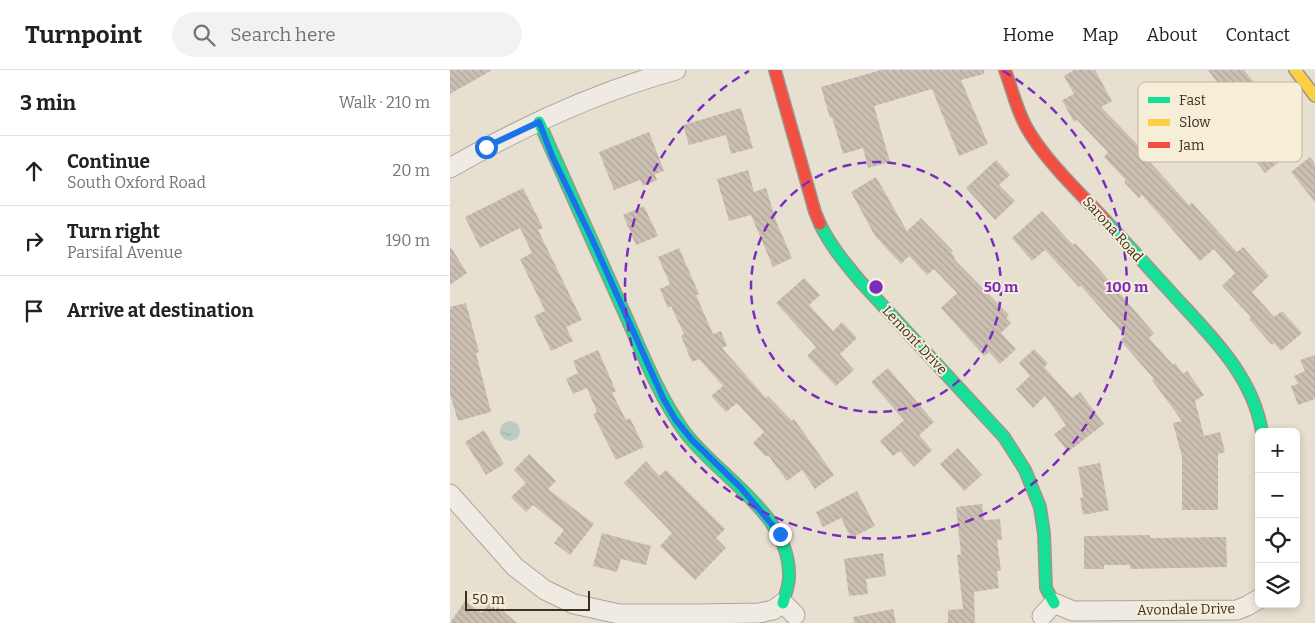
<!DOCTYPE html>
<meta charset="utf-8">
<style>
body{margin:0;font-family:Bitter,serif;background:#f2f2f2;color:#202124}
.controls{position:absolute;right:15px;bottom:15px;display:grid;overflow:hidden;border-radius:8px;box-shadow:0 2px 8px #0003}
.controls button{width:45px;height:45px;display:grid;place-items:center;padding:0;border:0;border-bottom:1px solid #e0e0e0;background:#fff;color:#202124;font:25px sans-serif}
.scale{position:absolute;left:15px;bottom:12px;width:125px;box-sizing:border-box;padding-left:5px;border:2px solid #3d2e20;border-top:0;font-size:14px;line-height:18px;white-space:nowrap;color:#3d2e20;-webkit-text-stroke:4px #f7eed8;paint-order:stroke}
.stop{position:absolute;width:15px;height:15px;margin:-11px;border:4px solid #1a73e8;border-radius:50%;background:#fff}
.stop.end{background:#1a73e8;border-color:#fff;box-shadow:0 1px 5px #0008}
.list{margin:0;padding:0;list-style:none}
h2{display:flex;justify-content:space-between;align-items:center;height:65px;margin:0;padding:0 20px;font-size:21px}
h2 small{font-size:16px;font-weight:400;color:#757577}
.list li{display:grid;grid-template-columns:32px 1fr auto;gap:15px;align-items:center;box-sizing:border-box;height:70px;padding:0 20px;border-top:1px solid #e0e0e0}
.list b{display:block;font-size:19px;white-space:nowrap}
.list p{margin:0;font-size:16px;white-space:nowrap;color:#757577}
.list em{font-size:16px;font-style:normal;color:#757577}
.icon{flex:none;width:28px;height:28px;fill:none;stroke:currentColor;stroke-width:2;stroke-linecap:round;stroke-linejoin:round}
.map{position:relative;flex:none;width:865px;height:553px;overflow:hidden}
header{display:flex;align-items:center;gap:30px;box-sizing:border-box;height:70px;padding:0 25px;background:#fff;border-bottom:1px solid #e0e0e0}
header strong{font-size:24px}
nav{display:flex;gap:28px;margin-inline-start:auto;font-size:18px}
.search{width:350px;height:45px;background:#f2f2f2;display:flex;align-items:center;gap:12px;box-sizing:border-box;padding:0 18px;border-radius:28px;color:#757577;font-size:19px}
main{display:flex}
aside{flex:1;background:#fff}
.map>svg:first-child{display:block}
</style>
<header>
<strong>Turnpoint</strong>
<div class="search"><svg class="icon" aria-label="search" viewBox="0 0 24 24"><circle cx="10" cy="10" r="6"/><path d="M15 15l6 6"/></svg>Search here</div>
<nav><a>Home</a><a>Map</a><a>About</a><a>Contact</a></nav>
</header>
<main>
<aside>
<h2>3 min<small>Walk · 210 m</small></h2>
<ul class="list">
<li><svg class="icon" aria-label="ahead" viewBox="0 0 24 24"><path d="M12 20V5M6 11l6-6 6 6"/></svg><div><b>Continue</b><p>South Oxford Road</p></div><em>20 m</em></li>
<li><svg class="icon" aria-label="right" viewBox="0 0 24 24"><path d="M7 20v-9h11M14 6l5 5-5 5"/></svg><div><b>Turn right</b><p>Parsifal Avenue</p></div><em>190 m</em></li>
<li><svg class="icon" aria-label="arrive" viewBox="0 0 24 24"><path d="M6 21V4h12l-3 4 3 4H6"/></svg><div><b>Arrive at destination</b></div></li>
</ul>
</aside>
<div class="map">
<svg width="865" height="553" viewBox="0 0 865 553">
<defs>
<pattern id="water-ripples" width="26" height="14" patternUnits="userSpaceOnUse" patternTransform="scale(1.25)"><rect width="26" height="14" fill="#bcccc2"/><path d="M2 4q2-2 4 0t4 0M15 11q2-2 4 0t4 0" fill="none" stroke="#a2b0a6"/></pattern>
<pattern id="building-back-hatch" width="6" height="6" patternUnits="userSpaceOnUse" patternTransform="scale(1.25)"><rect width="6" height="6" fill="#cbbfb2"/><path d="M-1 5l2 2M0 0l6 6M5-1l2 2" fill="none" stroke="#afa499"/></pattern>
</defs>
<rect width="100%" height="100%" fill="#e7e0d1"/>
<!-- water -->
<circle fill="url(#water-ripples)" cx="60" cy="361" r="10"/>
<!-- building -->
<g fill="url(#building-back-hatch)">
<path d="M0 0H42L0 24Z"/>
<path d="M431 0H534V4L511 10 538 74 509 86 482 19 424 36 440 92 418 98 413 78 393 84 382 47 380 48 371 17Z"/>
<path d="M624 0H645L662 31 651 37 691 78 689 80 739 135 742 133 787 182 793 177 819 206 802 222 824 247 832 241 852 263 831 281 824 273 822 275 799 249 801 247 772 216 785 203 764 179 750 191 692 125 689 128 674 112 676 110 654 87 658 82 627 50 624 52 612 30 624 24 614 6Z"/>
<path d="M758 0H794L834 51 818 64 836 86 815 103 785 65 799 54Z"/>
<path d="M291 38 303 78 281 84 276 65 239 75 233 55Z"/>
<path d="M199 62 214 101 205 104 207 110 193 116 190 110 164 120 149 82Z"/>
<path d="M860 87 865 94V132L841 102Z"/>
<path d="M546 90 560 105 549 115 565 131 545 150 516 118Z"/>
<path d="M298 100 304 122 316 118 326 151 342 188 323 197 301 145 279 151 267 109Z"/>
<path d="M426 107 457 161 471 148 503 181 501 182 505 188 504 189 559 245 556 248 561 253 551 263 566 279 550 294 539 282 534 286 491 238 507 223 484 199 477 205 459 186 451 194 425 166 401 122Z"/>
<path d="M73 118 93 158 88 160 132 250 116 257 123 271 101 281 84 246 95 241 70 189 82 183 70 158 30 178 15 147Z"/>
<path d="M194 136 208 166 186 175 173 145Z"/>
<path d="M592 141 623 175 625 173 649 199 704 263 699 268 723 295 725 293 733 304 737 301 754 325 745 331 754 366 770 362 775 382 768 384V440H732V387L723 353 732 351 702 310 704 309 670 270 675 266 631 216 629 217 595 180 582 191 562 168Z"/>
<path d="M0 176 17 203 0 215Z"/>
<path d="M229 178 249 224 246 225 263 264 271 261 277 276 272 278 316 328 318 326 342 351 344 349 384 405 365 419 352 400 337 411 318 385 316 387 303 373 314 362 287 333 276 342 261 326 273 316 249 289 242 292 231 266 234 264 221 236 218 238 210 219 220 214 208 187Z"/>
<path d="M354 208 370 225 359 235 383 261 392 252 407 268 390 284 404 300 386 316 357 286 366 277 326 233Z"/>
<path d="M16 233 29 282 26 283 41 342 8 351 0 324V237Z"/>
<path d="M584 279 598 293 594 297 622 328 630 322 654 354 618 382 604 364 616 355 595 326 583 338 566 319 580 306 569 293Z"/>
<path d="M148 280 166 321 162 323 176 350 180 348 194 377 166 390 143 344 147 342 137 318 123 324 116 309 128 303 123 291Z"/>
<path d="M865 285V329L848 335 841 316 848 314 844 306 855 301 850 290Z"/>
<path d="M438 298 484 352 469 365 482 380 464 397 450 381 443 386 430 371 454 350 421 312Z"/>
<path d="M34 360 54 394 36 405 15 372Z"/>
<path d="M508 378 532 405 514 421 490 394Z"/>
<path d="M79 384 106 411 98 419 144 454 120 485 104 473 114 460 83 435 76 442 61 427 76 413 64 400Z"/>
<path d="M196 391 209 406 216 400 275 459 266 468 276 478 245 510 210 476 222 463 174 413Z"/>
<path d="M650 393 659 440 633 445 630 428 633 427 628 397Z"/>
<path d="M407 421 425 456 401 468 391 448 373 457 366 442Z"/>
<path d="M532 434 534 450 550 449 552 470H547L551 501H547L549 518 524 522 525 553H498V540L513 539 507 485 511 484 506 437Z"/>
<path d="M152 463 201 476 196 495 171 489 167 502 143 496Z"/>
<path d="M700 465V468L776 467 777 497 680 499V495H654V499H634V466Z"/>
<path d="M433 483 436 506 416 509 418 524 399 526 394 489Z"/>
<path d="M15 531 32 543 41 531 67 553H0Z"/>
<path d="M443 539 446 553H404L403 547Z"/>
</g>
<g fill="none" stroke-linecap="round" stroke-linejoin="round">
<!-- street casing -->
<g stroke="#ada599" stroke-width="21">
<g id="street">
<path d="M0 98C71 57 147 22 226 0"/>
<path d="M0 424 65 497 95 520 124 534 169 544H247L309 543 323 540 333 533 345 545"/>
<path d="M592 546 604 533 623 541 787 540 797 536 809 529"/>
</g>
</g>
<!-- fast casing -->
<g stroke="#9c958a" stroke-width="14">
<g id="fast">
<path d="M89 52C117 115 146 179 174 242 192 282 208 325 234 361 267 406 341 444 339 507 339 516 335 525 333 533"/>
<path d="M655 150C679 176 703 203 727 229 763 268 803 307 812 362"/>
<path d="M370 154C380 175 395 193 410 211L554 367 575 400 590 437 594 464 596 518 604 533"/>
</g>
</g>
<!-- slow casing -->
<g stroke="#9c958a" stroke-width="14">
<path id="slow" d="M845 0 865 26"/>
</g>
<!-- jam casing -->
<g stroke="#9c958a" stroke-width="14">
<g id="jam">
<path d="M325 0 365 142 370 154"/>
<path d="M555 0C563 22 568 45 581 65 601 96 630 123 655 150"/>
</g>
</g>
<!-- street -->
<use href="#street" stroke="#efebe3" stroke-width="19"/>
<!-- fast -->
<use href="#fast" stroke="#16e098" stroke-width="11"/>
<!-- slow -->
<use href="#slow" stroke="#ffcf43" stroke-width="11"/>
<!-- jam -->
<use href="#jam" stroke="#f24e42" stroke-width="11"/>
</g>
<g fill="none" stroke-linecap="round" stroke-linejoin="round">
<!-- route -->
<path stroke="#1a73e8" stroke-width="6" d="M36 77 89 52 103 88 142 169 213 328 225 349 242 370 291 418 330 464"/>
</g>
<!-- distance rings -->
<g fill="none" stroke="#7b2cbf" stroke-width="2.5" stroke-dasharray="9 6">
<circle cx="426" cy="217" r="125"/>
<path d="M553 1A251 251 0 1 1 299 1"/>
</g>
<g text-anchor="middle" stroke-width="4" stroke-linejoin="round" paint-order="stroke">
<!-- street labels -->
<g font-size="14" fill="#3d2e20" stroke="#f7eed8">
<text transform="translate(663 159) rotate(48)" y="5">Sarona Road</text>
<text transform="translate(465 270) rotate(47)" y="5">Lemont Drive</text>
<text transform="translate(736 539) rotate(-1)" y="5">Avondale Drive</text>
</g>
</g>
<!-- legend -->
<rect x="688" y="12" width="164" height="80" rx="8" fill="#f7eed8" stroke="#bfb4a1" stroke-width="1"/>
<rect x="698" y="27" width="22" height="6" fill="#16e098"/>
<rect x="698" y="49" width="22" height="7" fill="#ffcf43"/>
<rect x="698" y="72" width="22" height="6" fill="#f24e42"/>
<g font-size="14" fill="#3d2e20">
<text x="729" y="35">Fast</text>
<text x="729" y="57">Slow</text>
<text x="729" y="80">Jam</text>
</g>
<circle cx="426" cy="217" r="8" fill="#7b2cbf" stroke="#f7eed8" stroke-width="2.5"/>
<g font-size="15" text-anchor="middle" font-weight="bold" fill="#7b2cbf" stroke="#f7eed8" stroke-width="4" stroke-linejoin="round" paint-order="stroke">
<text x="551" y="222">50 m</text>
<text x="677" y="222">100 m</text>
</g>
</svg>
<div class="controls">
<button>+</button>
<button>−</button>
<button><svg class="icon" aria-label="locate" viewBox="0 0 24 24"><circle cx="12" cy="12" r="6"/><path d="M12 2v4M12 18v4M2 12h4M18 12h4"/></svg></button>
<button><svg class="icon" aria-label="layers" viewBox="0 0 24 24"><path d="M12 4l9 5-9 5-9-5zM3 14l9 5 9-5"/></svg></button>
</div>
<div class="scale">50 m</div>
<div class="stop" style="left:36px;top:77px"></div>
<div class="stop end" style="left:330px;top:464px"></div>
</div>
</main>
